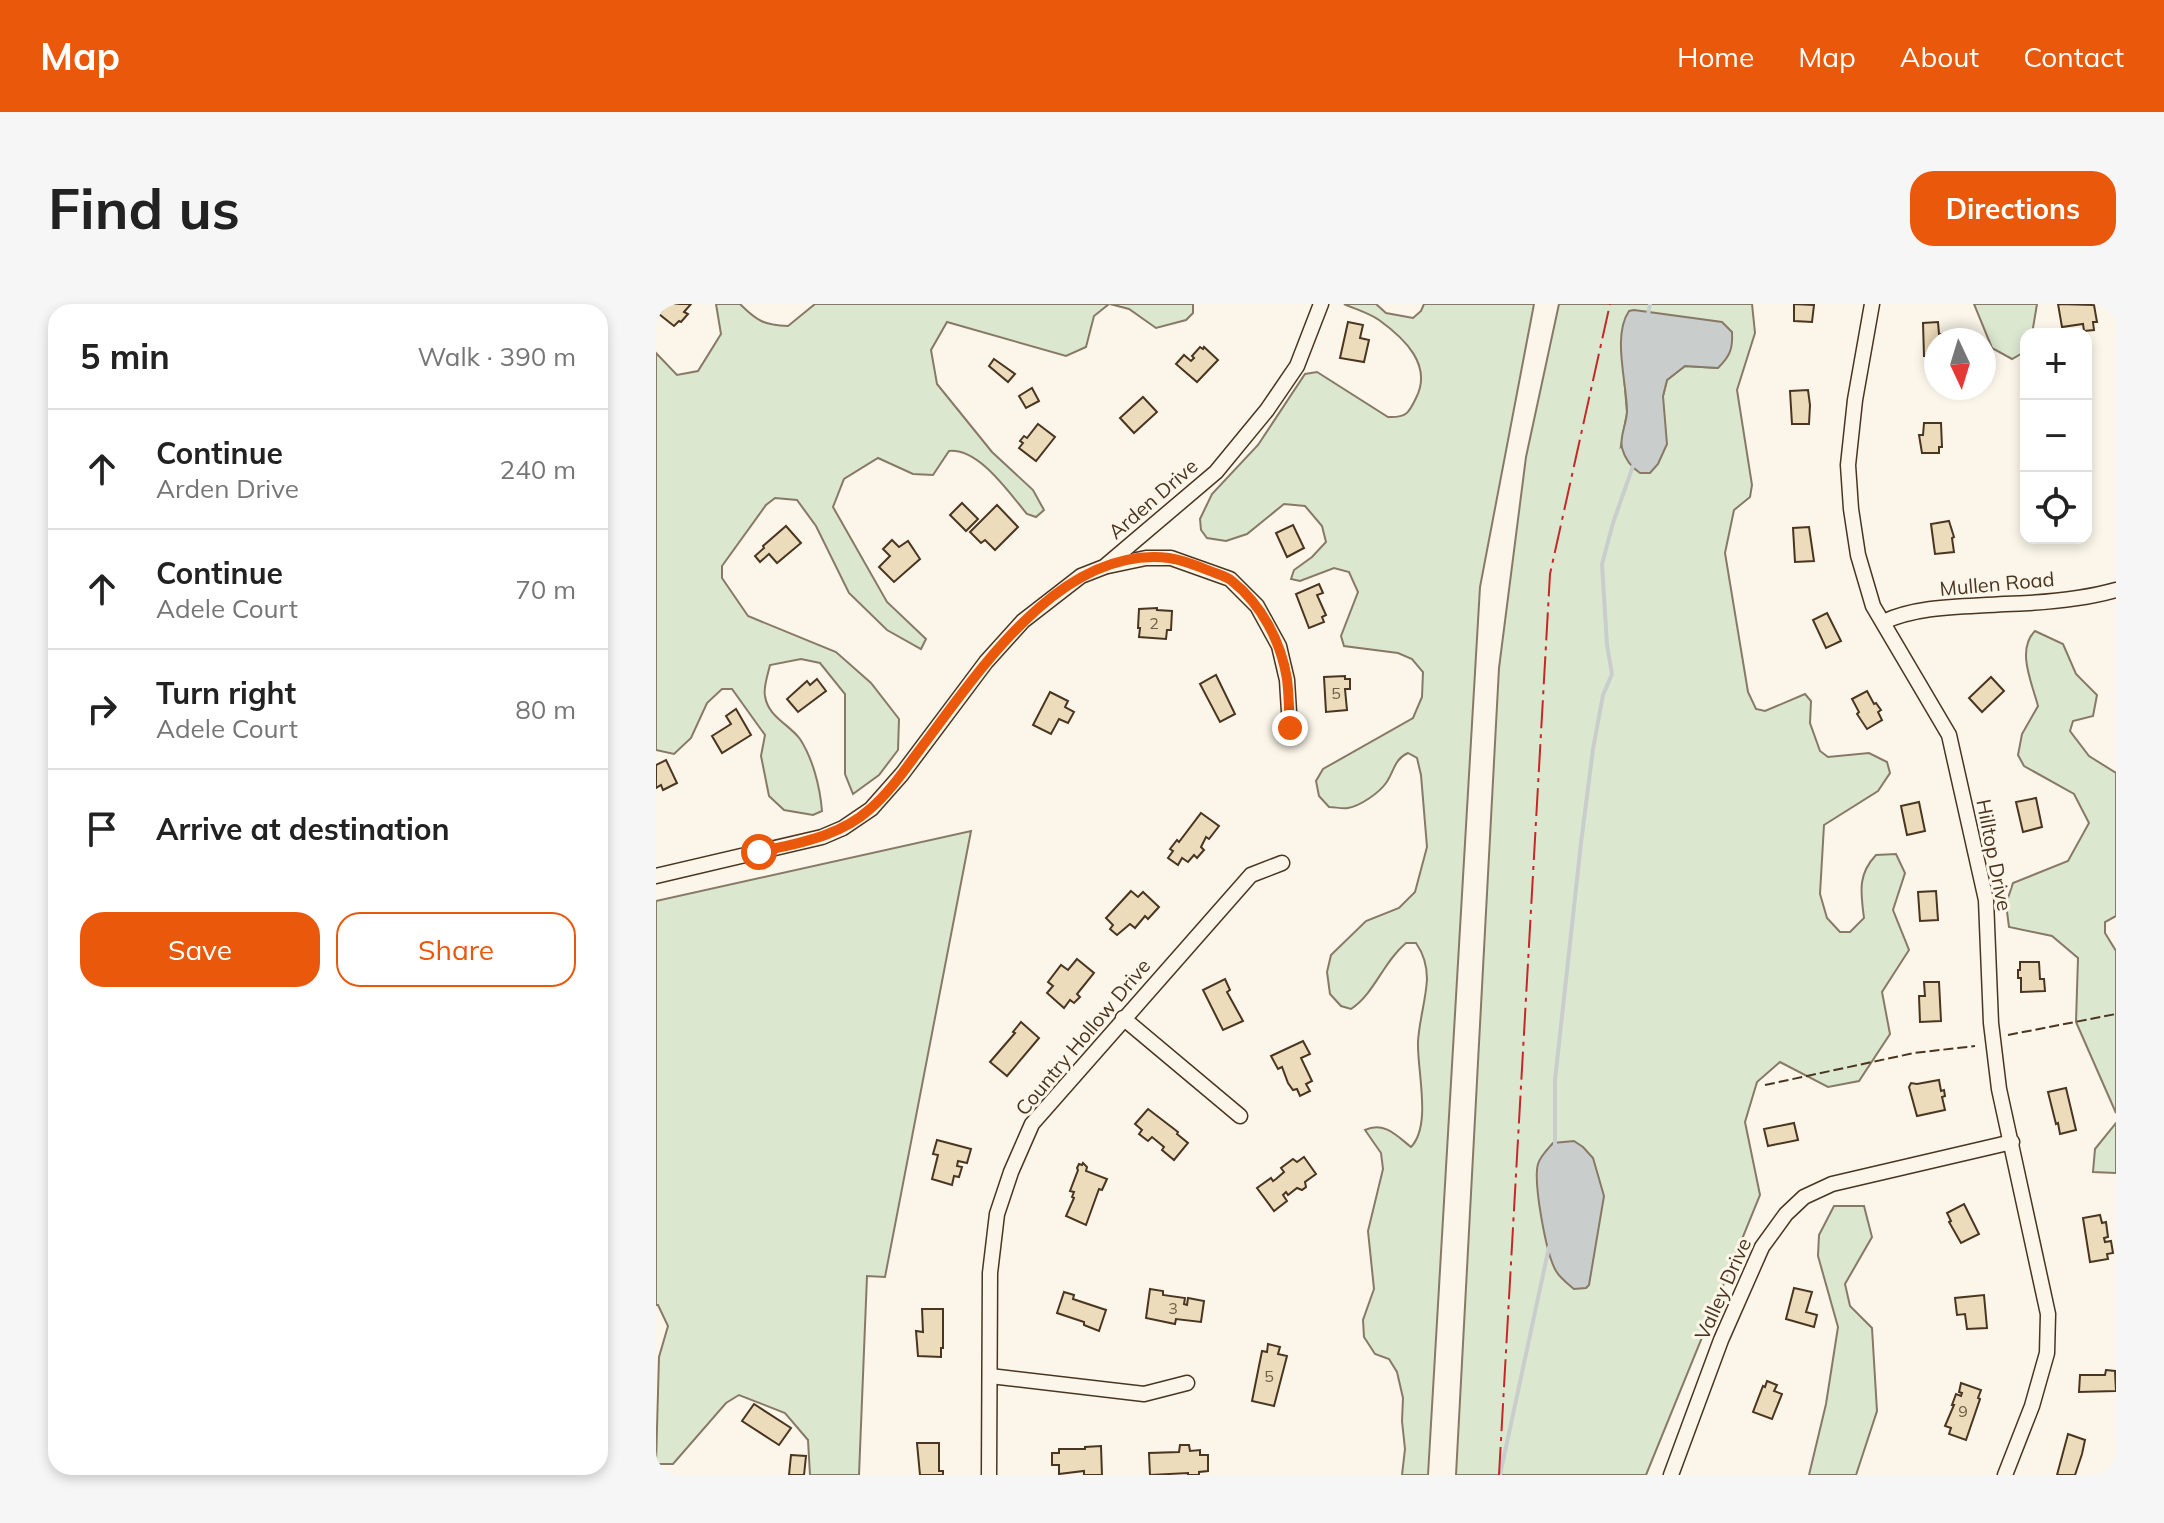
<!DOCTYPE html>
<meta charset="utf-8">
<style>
body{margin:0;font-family:Mulish,sans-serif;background:#f6f6f6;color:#222}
.controls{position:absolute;right:24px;top:24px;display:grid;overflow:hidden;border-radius:16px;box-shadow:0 4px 12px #0003}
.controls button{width:72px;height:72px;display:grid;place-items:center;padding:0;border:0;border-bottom:2px solid #e0e0e0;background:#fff;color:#222;font:40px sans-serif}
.compass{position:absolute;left:1268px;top:24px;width:72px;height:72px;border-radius:50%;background:#fff;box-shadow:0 4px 12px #0003;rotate:176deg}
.stop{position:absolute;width:24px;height:24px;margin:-18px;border:6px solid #ea580c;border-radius:50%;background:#fff}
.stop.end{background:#ea580c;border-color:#fff;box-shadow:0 2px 8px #0008}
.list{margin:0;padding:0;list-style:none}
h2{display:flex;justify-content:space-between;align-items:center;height:104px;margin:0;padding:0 32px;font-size:34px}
h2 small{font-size:26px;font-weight:400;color:#767676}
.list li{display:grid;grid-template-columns:52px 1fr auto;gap:24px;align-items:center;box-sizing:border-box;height:120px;padding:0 32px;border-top:2px solid #e0e0e0}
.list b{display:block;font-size:30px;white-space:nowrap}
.list p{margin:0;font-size:26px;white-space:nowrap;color:#767676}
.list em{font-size:26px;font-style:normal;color:#767676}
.actions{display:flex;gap:16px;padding:24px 32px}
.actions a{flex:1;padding:18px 0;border:2px solid #ea580c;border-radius:24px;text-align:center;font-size:28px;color:#ea580c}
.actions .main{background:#ea580c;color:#fff}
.icon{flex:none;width:44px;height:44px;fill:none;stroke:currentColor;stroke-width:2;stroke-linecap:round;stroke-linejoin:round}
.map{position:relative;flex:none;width:1460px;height:1171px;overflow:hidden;border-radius:24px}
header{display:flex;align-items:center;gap:48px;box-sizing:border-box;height:112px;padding:0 40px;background:#ea580c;color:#fff}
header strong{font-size:38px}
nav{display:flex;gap:44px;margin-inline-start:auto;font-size:28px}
.intro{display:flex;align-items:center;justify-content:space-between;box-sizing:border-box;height:192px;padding:0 48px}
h1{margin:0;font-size:56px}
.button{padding:20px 36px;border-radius:24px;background:#ea580c;color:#fff;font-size:28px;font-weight:700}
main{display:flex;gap:48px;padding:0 48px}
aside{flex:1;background:#fff;border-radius:24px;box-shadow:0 4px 12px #0003}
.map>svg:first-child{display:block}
</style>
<header>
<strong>Map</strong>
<nav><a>Home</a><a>Map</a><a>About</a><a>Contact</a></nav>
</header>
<div class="intro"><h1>Find us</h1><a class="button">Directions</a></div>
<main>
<aside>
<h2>5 min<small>Walk · 390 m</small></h2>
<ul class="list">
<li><svg class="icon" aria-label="ahead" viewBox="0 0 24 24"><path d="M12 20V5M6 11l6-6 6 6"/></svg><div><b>Continue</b><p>Arden Drive</p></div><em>240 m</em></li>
<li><svg class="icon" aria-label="ahead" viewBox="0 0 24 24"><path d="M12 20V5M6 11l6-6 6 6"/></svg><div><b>Continue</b><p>Adele Court</p></div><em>70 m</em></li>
<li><svg class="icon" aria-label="right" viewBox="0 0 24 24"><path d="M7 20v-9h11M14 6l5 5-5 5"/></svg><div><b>Turn right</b><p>Adele Court</p></div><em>80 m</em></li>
<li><svg class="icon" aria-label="arrive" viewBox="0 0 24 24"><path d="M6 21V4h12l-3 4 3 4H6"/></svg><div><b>Arrive at destination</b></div></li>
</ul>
<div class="actions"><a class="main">Save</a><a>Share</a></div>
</aside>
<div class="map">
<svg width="1460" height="1171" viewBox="0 0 1460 1171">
<rect width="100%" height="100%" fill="#fbf6e9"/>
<!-- green -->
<g fill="#dce7d0" stroke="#887966" stroke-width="2" fill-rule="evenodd">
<path d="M60 0H84C101 17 108 21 132 22L159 0H453L438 12 430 43 410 52 291 18 275 46 281 80 336 148 377 186 388 206 380 213 371 210C353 189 323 144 293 147L277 171 257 170 222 154 188 175 177 203 231 298 270 335 265 345 231 326 193 289 160 222 141 196 119 194 110 201 66 262V274L92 312 180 348 215 379 243 415 242 446 223 471 197 490 189 470V390L164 359 145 355 114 361C112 370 107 384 109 392 112 413 133 420 144 435 157 455 164 483 166 507L157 511 128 506 113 492 105 452 109 431 76 385H66L51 399 35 434 18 450 0 446V49L21 71 42 67 65 30Z"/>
<path d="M454 0H537V9L530 16 500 24 473 5Z"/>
<path d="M688 0H720L730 9 757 14 765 7 768 0H878L824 283 772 1171H746L749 1145 746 1117 747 1094 741 1068 733 1055 719 1050 708 1033 707 1016 718 985 712 927 727 865 725 849 709 826C728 817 741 832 755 843 776 821 761 767 762 738 763 717 770 696 771 675 771 663 767 649 760 639H750C727 658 719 689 695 705L685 702 674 690 671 668 675 651 710 617 743 604 759 588 771 543 765 471 761 454 752 449C738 455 738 468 730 479 723 489 704 502 692 504 686 505 679 503 673 503L663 492 660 477 667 465 757 414 766 393 767 368 756 355 742 349 688 342 685 332 702 288 693 268 678 264 644 277 635 275 638 266 656 253 670 238 666 222 649 202 628 200 591 230 570 237 551 234 545 226 544 215 556 190 602 141 649 70 661 68 732 113C750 114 753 109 760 94 777 61 748 34 723 16 713 9 699 5 688 0Z"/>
<path d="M903 0H1096L1099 29 1081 86 1096 181 1094 193 1078 206 1069 249 1092 388 1100 405 1109 407 1149 390 1155 397 1154 419 1164 447 1172 453 1213 449 1231 458 1234 469 1222 487 1168 521 1164 590 1171 614 1184 628H1194L1208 614C1205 589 1201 571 1220 551L1240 550 1249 569 1237 606 1253 646 1226 688 1234 730 1203 777 1172 783 1124 758 1101 778 1089 818 1104 891 990 1171H800L843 364 870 153ZM966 47 1062 64 1029 62 1011 76 1007 92 965 142 971 109Z"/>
<path d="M1318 0H1381L1376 30H1370V47L1356 55 1336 44Z"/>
<path d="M1379 327 1407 340 1420 370 1441 391 1437 412 1417 417 1414 427 1433 452 1460 469V612L1449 618V629L1460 647V809L1420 718 1422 654 1396 632 1353 623 1350 600 1357 579 1412 557 1433 519 1418 490 1368 462 1362 451 1366 430 1382 402C1376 379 1360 346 1379 327Z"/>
<path d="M315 527 229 973 211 972 203 1171H154L152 1136 129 1109 83 1091 70 1099 17 1160H0L3 1053 12 1022 2 1001H0V597Z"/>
<path d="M1460 819V869L1437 868 1439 845Z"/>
<path d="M1178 902H1208L1216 933 1189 980 1194 1002 1216 1024 1221 1107 1200 1171H1153L1170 1100 1182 1023 1162 952 1163 931Z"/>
</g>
<!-- water -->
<g fill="#c9cecd" stroke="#887966" stroke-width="2">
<path d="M978 6 1066 18 1076 28C1077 45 1074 52 1062 64L1029 62 1011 76 1007 92 1011 140 1002 160 994 169H984C975 163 969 155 966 144 963 133 971 119 971 107 971 79 956 32 973 7Z"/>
<path d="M918 837 927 843 937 854 948 892 933 981 930 984 918 985C912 980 904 974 900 967 890 950 877 878 882 860 885 851 892 845 897 839Z"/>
</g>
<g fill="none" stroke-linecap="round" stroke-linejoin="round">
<!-- stream -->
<g stroke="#c9cecd" stroke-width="4">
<path d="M992 11 994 0"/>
<path d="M899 843V776L925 539 937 445 947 391 956 370 951 341 946 260 957 219 977 162"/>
<path d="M844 1171 893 943"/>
</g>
</g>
<!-- building -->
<g fill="#ecdcbc" stroke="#4a3520" stroke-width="2">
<path d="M8 0H35L28 8 32 10 25 18 23 17 18 22 3 10 8 4 6 2Z"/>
<path d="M1138 0 1158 1 1156 18 1138 17Z"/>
<path d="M1402 0 1438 1 1441 18H1437L1438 26 1428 27 1427 20 1406 23Z"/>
<path d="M692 18 707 21 704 34 713 36 708 58 684 54Z"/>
<path d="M1282 18 1283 30H1287V36H1280V52H1268L1267 19Z"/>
<path d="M544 43 547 45 548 43 562 56 541 78 520 60 528 51 535 57 538 54 536 52Z"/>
<path d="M338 55 359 70 352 78 333 62Z"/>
<path d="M376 84 383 97 370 104 363 92Z"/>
<path d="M1152 86 1154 101 1153 120H1136L1134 87Z"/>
<path d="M487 93 501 108 478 129 464 114Z"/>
<path d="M1268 119H1285L1286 143H1283V149H1266L1263 131H1267Z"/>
<path d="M382 120 399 133 380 157 363 144 367 139 364 137 368 132 371 134Z"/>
<path d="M306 199 322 215 310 227 294 211Z"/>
<path d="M341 201 362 223 339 246 329 236 325 239 314 228Z"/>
<path d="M1293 217 1298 233 1296 234 1298 248 1279 250 1275 220Z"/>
<path d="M637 221 648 244 631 253 620 229Z"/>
<path d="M130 222 145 239 121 259 113 250 104 258 99 252 108 244 107 242Z"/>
<path d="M1153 223 1158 257 1139 258 1137 224Z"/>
<path d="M236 236 243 243 252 237 264 255 238 278 223 263 234 252 227 245Z"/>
<path d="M663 280 667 289 661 291 670 311 666 313 668 318 653 324 640 290Z"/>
<path d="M501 304V306L516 307 515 326H511L510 335 483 333 484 324H482L483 305Z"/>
<path d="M1171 309 1185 337 1170 344 1157 316Z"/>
<path d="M560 371 579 410 564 418 544 380Z"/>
<path d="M689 372V375H694V385H689L691 406 670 408 668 373Z"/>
<path d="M1335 373 1348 387 1326 408 1313 394Z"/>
<path d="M161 375 170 387 142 408 131 395 151 377 154 381Z"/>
<path d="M1211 387 1218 400 1220 399 1225 406 1222 408 1226 416 1211 425 1201 410 1203 408 1196 395Z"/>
<path d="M394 388 412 397 409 403 418 408 412 419 403 415 395 430 377 421Z"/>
<path d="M80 405 95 431 66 449 56 432 75 420 70 412Z"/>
<path d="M10 456 21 479 7 486 5 481 0 484V461Z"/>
<path d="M1380 494 1386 523 1367 528 1360 498Z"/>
<path d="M1263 498 1269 527 1251 531 1245 502Z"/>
<path d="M545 509 563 522 553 535 550 533 545 543 548 546 541 554 538 551 532 558 526 554 522 561 512 554 517 547 514 545 521 536 523 538Z"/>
<path d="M475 587 482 593 487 588 503 603 492 615 489 612 479 624 474 620 461 631 454 625 457 621 450 614Z"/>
<path d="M1280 587 1282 616 1264 617 1262 588Z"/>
<path d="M421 655 438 669 421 690 424 693 418 699 414 696 408 704 391 689 397 682 392 678 405 661 412 666Z"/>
<path d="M1364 658H1383L1384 675H1388L1389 687 1365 688V674H1362V666H1364Z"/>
<path d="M569 675 574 686 571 688 587 717 567 726 547 686Z"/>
<path d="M1268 678H1283L1285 717 1264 718 1263 692H1269Z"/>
<path d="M365 718 383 734 351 772 334 758 359 729 357 728Z"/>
<path d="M647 737 654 750 645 754 656 777 650 780 654 787 644 792 641 785 637 786 632 779 626 763 622 765 615 752Z"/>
<path d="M1283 776 1285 787 1288 786 1289 792 1286 793 1289 806 1261 812 1253 783 1255 779 1261 780Z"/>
<path d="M1410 784 1420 826 1404 830 1402 819 1400 820 1392 788Z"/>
<path d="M492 805 522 828 521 830 532 839 518 856 506 846 508 843 496 833 492 837 483 830 486 826 479 820Z"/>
<path d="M1138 819 1142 836 1112 842 1108 825Z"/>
<path d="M281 836 315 845 311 859 302 857 301 862 306 863 303 873 298 872 296 881 276 875 282 851 277 850Z"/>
<path d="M648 853 660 870 649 878 650 883 646 886 641 884 632 891 630 888 627 891 631 897 618 907 601 884 615 874 617 877 620 875 628 868 625 864 637 855 641 858Z"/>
<path d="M427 859 431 863 430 867 451 875 446 886 443 885 430 921 410 912 418 894 416 893 418 888 414 887 422 866 421 864 423 860 426 861Z"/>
<path d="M1308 900 1323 930 1305 939 1293 918 1295 917 1291 909Z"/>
<path d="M1444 911 1446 919 1450 918 1452 933 1448 934 1449 938 1455 937 1457 949 1451 950 1452 955 1434 958 1427 914Z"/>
<path d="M1138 984 1156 988 1150 1008 1161 1011 1158 1023 1130 1015Z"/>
<path d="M494 985 507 987V991L529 994 528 1000 531 1001 532 994 548 997 545 1018 520 1015 519 1020 490 1014Z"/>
<path d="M408 988 418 991 417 995 450 1006 443 1027 428 1021V1018L401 1009Z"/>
<path d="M1328 991 1331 1024 1311 1025 1309 1010 1301 1011 1299 994Z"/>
<path d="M266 1005H287V1044H285V1053L262 1052 260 1027 267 1028Z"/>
<path d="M612 1040 624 1043 622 1050 631 1052 618 1102 596 1097 606 1047 611 1048Z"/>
<path d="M1450 1066 1459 1067 1460 1087 1423 1088 1424 1071H1449Z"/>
<path d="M1111 1077 1121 1081 1118 1087 1126 1090 1116 1115 1097 1108 1107 1082 1109 1083Z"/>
<path d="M1305 1079 1325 1086 1322 1094 1324 1095 1310 1136 1293 1130 1295 1124 1289 1122 1298 1101H1296L1300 1090 1305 1092 1306 1089 1303 1088Z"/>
<path d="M98 1100 135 1124 123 1141 86 1117Z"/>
<path d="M1412 1130 1429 1136 1426 1150 1419 1171H1401Z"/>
<path d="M261 1139H283V1167H287V1171H264Z"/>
<path d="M524 1141H533L534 1147 544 1146V1151H552V1167L543 1168V1171H532V1169L494 1171 493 1149 523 1148Z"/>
<path d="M445 1142 446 1171H428V1167L403 1170V1161H396V1149H403V1145H429V1143Z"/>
<path d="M135 1151 150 1152 148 1171H133Z"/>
</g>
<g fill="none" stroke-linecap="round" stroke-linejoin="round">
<!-- minor casing -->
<g stroke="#4a3520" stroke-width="17">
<g id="minor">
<path d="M1216 0 1199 96 1192 161 1195 205 1202 251 1217 302 1293 431 1330 596 1335 719 1343 785 1392 1010 1391 1049 1376 1102 1349 1171"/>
<path d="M452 262 490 254H515L574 275 601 302 623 342 631 376 634 424"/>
<path d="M1227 318C1264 301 1308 303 1349 300 1385 299 1425 296 1460 286"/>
<path d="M0 572 166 533 187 524 215 505 246 470 330 358 367 317 425 272 448 263 560 168 611 106 641 62 665 0"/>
<path d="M467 714 584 812"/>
<path d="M334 1072 488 1090 531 1079"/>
<path d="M333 1171 334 969 341 910 355 868 376 820 595 571 626 559"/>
<path d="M1015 1171 1065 1036 1106 943 1130 910 1148 893 1176 880 1356 838"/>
</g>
</g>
<!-- minor -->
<use href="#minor" stroke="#fbf6e9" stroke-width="14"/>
<!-- fence -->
<g stroke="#4a3520" stroke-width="2" stroke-dasharray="10 4" stroke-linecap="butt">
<path d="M1352 731 1460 710"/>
<path d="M1109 781 1258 749 1319 742"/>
</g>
<!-- power -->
<path stroke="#c62828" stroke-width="2" stroke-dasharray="28 6 4 6" stroke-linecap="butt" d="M843 1171 894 270 954 0"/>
</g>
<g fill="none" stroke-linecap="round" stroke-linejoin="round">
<!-- route -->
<path stroke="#ea580c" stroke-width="10" d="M103 548C142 539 183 533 214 505 234 488 250 464 265 444 322 369 404 241 513 254 527 256 542 262 554 267 561 270 570 272 576 277 606 301 625 338 631 375 633 391 633 408 634 424"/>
</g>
<g text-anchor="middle" stroke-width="6" stroke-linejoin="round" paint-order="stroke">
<!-- number labels -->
<g font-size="16" fill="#725f47">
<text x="498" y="325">2</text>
<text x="680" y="395">5</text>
<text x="517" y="1010">3</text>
<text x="613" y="1078">5</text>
<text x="1307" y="1113">9</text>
</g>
<!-- street labels -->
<g font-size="20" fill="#4a3520" stroke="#fbf6e9">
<text transform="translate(497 195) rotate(-41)" y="7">Arden Drive</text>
<text transform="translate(1341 280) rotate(-5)" y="7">Mullen Road</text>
<text transform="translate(1338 551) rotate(79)" y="7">Hilltop Drive</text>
<text transform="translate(427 733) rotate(-50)" y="7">Country Hollow Drive</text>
<text transform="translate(1067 985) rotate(-66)" y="7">Valley Drive</text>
</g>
</g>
</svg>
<div class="controls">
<button>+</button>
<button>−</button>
<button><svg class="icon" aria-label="locate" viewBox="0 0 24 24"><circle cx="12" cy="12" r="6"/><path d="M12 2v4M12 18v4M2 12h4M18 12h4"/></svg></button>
</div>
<svg class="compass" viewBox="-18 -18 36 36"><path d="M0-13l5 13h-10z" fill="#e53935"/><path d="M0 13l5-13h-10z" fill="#767676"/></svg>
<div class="stop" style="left:103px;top:548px"></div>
<div class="stop end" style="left:634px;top:424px"></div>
</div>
</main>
